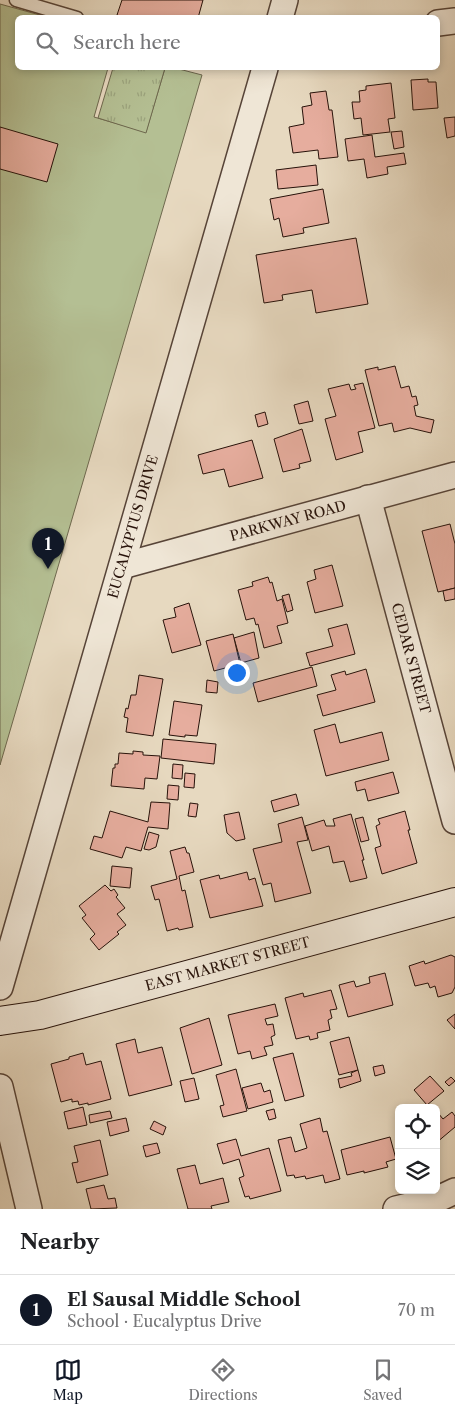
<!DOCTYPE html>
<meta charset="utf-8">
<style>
body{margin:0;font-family:"Libre Caslon Text",serif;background:#f2f2f2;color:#202124}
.controls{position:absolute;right:15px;bottom:15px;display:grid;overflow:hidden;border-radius:8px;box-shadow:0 2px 8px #0003}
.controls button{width:45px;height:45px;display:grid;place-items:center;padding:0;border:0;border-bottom:1px solid #e0e0e0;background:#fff;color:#202124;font:25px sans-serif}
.you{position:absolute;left:236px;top:672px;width:18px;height:18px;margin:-12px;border:4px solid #fff;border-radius:50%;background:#1a73e8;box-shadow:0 0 0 8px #1a73e833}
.badge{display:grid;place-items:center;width:32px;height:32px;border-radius:50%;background:#111827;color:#fff;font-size:16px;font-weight:700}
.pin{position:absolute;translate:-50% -41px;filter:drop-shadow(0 1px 2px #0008)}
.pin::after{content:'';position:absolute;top:26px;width:18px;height:15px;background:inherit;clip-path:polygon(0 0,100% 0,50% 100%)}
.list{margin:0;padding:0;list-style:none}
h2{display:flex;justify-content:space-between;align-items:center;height:65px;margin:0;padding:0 20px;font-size:21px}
h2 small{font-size:16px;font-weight:400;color:#757577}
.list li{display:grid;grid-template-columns:32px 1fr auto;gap:15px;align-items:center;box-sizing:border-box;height:70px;padding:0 20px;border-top:1px solid #e0e0e0}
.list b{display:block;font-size:19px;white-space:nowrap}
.list p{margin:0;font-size:16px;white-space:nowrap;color:#757577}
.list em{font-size:16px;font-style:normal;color:#757577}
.icon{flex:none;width:28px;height:28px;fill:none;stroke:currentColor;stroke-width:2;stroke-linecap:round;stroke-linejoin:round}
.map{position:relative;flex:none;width:455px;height:1209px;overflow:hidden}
.search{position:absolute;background:#fff;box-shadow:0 2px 8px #0003;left:15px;right:15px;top:15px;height:55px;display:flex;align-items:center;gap:12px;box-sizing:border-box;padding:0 18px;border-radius:8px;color:#757577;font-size:19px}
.sheet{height:135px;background:#fff}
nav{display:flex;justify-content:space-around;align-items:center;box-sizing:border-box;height:70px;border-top:1px solid #e0e0e0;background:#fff;font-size:14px;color:#757577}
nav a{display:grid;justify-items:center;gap:2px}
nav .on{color:#111827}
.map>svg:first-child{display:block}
</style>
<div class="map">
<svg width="455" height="1209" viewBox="0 0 455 1209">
<defs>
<pattern id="park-tufts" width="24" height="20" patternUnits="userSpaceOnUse" patternTransform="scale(1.25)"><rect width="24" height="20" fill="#b4bf93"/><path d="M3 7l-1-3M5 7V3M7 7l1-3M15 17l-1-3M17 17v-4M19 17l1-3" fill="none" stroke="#9ba37d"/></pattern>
</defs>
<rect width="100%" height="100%" fill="#e7d9c0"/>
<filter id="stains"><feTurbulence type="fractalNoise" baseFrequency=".004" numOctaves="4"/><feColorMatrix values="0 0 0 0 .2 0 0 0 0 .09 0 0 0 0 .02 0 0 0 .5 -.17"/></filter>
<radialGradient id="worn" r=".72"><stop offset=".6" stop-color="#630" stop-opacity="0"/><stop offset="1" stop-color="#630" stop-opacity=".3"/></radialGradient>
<!-- green -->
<path fill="#b4bf93" stroke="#6e684e" d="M0 4 47 17 18 18V68H108L94 117 146 132 165 68H175L202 75 0 765Z"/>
<!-- park -->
<path fill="url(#park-tufts)" stroke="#6e684e" d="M113 68H165L146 133 98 118Z"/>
<!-- building -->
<g fill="#e6ad9e" stroke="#27120a">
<path d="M122 0H203L198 18H125L117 15Z"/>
<path d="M428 79V82H436L438 108 413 110 411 80Z"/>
<path d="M391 83 395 118 388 119 390 132 363 135 361 118 354 119 352 102H360L359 91 366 90V86Z"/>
<path d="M326 91 329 110H332L338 157 319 159 318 150 293 153 289 127 304 124 302 107 312 105 310 93Z"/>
<path d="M455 117V136L447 138 444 118Z"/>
<path d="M0 127 58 144 47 182 0 169Z"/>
<path d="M402 131 404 147 394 149 391 132Z"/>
<path d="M372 135 375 157 404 153 406 164 387 167 388 174 367 178 364 159 348 161 345 139Z"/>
<path d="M316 165 318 185 278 189 276 170Z"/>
<path d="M323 189 329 223 303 228 304 233 283 237 279 218 274 220 270 199Z"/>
<path d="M356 238 368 304 316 313 312 290 282 295 283 300 264 303 256 255Z"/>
<path d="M395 366 401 388 409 386 412 397 416 396 418 405 414 406 416 416 434 420 431 433 410 428 394 432 392 423 379 426 365 370 378 367V370Z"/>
<path d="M363 383 375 428 358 432 363 452 336 460 325 419 336 416 328 389 349 384 351 390 356 389 354 385Z"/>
<path d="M308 401 313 421 299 424 294 405Z"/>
<path d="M265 412 268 424 258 427 255 415Z"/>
<path d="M302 429 311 461 299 464 300 468 283 472 274 439Z"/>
<path d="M252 440 263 478 229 487 224 469 203 474 198 455Z"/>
<path d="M450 524 455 544V588L438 592 422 531Z"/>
<path d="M332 565 343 606 315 613 307 582 316 579 314 570Z"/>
<path d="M268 577 270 583 272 582 277 601 282 599 288 623 277 626 282 643 264 648 258 624 256 625 254 618 246 620 238 590 253 586 252 582Z"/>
<path d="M455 588V599L445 601 443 591Z"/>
<path d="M289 594 293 610 287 612 282 596Z"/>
<path d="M189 603 201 645 172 653 163 620 176 617 174 608Z"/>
<path d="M347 624 355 654 310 666 306 653 333 646 328 629Z"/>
<path d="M254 632 259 658 241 663 234 638Z"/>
<path d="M233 634 240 664 214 671 206 641Z"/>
<path d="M312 667 317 686 258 702 253 683Z"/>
<path d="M366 669 375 702 323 716 317 695 336 690 331 675 345 671 346 675Z"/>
<path d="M139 675 163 679 153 736 126 732 128 718 124 717 126 708 128 709 131 695H136Z"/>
<path d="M207 680 218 682 217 693 206 692Z"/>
<path d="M174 701 202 705 197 736 185 735V737L169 735Z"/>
<path d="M335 724 340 743 382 732 389 760 326 776 314 730Z"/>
<path d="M163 739 216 744 214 764 161 758Z"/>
<path d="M133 751 143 752V755L160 756 157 779 145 778 144 789 111 786 113 768H115V764H118L119 753 133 754Z"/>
<path d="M173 764 183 765 182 779 172 778Z"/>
<path d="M393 772 399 793 368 801 365 789 357 791 355 782Z"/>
<path d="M185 773 195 774 194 788 184 787Z"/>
<path d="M168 785 179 786 178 800 167 799Z"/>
<path d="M296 794 299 805 274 812 271 801Z"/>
<path d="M151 802 170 803 168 829 148 827 141 851 126 847 122 858 90 849 94 836 102 838 110 811 148 822Z"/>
<path d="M190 803 198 804 196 817 188 816Z"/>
<path d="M405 811 410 830H408L417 863 382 874 375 848 381 846 376 826 380 824 378 819Z"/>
<path d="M239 812 245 839 236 841 227 833 224 815Z"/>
<path d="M351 814 364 860H362L367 878 350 882 344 861 333 863 329 846 312 851 305 826 324 820 326 826H335L333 819Z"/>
<path d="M302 817 308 840 297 842 311 893 275 902 271 883 263 885 253 849 282 842 278 824Z"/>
<path d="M363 817 369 840 361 842 355 819Z"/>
<path d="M149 832 159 835 156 847 149 850 144 849Z"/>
<path d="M185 847 187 853H189L194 872 179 876 182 891 185 890 193 927 179 930 178 928 167 931 159 899 155 900 151 886 177 879 170 851Z"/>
<path d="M112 866 132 868 130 888 110 886Z"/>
<path d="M247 872 249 880 255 878 263 906 210 918 200 880 219 875 220 879Z"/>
<path d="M105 885 111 891 114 889 118 895 116 897 125 908 117 914 126 925 117 932 119 934 99 950 90 939 95 934 82 918 86 915 79 906Z"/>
<path d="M451 955 455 957V987L452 993 438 997 435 986 430 988 428 983 415 986 409 966 424 961 425 964Z"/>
<path d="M385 973 393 1005 348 1017 339 985 354 981 356 987 370 983 369 977Z"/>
<path d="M331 990 337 1009 330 1010 332 1018 328 1020 330 1030 317 1033 318 1038 310 1040 309 1036 296 1039 285 998 303 993 304 997Z"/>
<path d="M275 1004 278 1016 265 1019 267 1025 273 1024 275 1035 271 1037 273 1045 264 1047 267 1055 252 1059 250 1051 238 1054 228 1015Z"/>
<path d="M455 1014V1029L447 1020Z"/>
<path d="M209 1018 222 1065 192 1074 180 1028Z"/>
<path d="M349 1037 358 1070 339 1075 330 1042Z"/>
<path d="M135 1039 138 1053 162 1047 172 1085 129 1096 116 1044Z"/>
<path d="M83 1053 86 1065 101 1061 111 1099 88 1105V1103L79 1105 78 1101 72 1102V1099L61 1102 51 1064 69 1059V1057Z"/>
<path d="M293 1053 304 1096 285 1101 273 1058Z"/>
<path d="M383 1065 385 1073 375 1076 373 1067Z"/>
<path d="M236 1069 247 1111 223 1117 220 1106 224 1105 216 1075Z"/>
<path d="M358 1070 361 1081 340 1088 338 1079 352 1076 351 1073Z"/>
<path d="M430 1076 444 1091 427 1105 414 1090Z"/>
<path d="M451 1077 455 1081 449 1086 445 1082Z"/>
<path d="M194 1078 199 1099 185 1102 180 1081Z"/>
<path d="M261 1083 264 1092 270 1090 273 1102 248 1109 242 1088Z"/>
<path d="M83 1107 87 1125 68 1129 64 1112Z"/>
<path d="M274 1109 276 1118 269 1120 266 1111Z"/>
<path d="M110 1111 112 1118 90 1123 89 1115Z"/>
<path d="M452 1112 455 1116V1127L436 1143V1114L438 1113 443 1119Z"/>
<path d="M126 1118 129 1131 110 1136 107 1122Z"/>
<path d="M320 1118 323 1132 327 1131 340 1179 325 1183 323 1175 306 1179 305 1176 295 1178 294 1175 287 1176 278 1140 291 1137 295 1152 307 1148 300 1124Z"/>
<path d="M154 1121 166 1127 163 1135 150 1129Z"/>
<path d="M390 1137 396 1159 386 1162 388 1167 364 1173V1171L347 1175 341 1150Z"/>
<path d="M236 1139 241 1156 269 1148 281 1191 250 1199 249 1196 245 1197 239 1178 244 1176 239 1159 223 1164 217 1144Z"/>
<path d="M100 1140 108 1175 77 1183 72 1163 78 1162 74 1146Z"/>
<path d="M157 1143 160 1153 146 1157 143 1146Z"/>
<path d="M195 1165 200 1184 223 1178 229 1202 211 1206 212 1209H188L177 1169Z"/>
<path d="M104 1185 108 1199 115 1198 117 1208 91 1209 86 1189Z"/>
</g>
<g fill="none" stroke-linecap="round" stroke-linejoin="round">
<!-- service casing -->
<g stroke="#574438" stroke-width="15">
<path id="service" d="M16 0 77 18"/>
</g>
<!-- minor casing -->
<g stroke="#574438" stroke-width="28">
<g id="minor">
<path d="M280 18 285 0"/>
<path d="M438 23 455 21"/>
<path id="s1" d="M368 498 455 821"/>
<path id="s2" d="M122 566 455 475"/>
<path id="s3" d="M0 987 265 68"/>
<path d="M0 1087 29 1209"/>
<path d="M396 1209 438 1199 455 1191"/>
</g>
</g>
<!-- secondary casing -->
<g stroke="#27120a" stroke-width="30">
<g id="secondary">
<path id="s4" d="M0 1021 40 1015 455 902"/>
</g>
</g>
<!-- service -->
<use href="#service" stroke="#efe6d6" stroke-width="12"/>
<!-- minor -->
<use href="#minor" stroke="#efe6d6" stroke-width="25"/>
<!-- secondary -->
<use href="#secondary" stroke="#efe6d6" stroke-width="28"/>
</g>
<g text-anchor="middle" stroke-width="4.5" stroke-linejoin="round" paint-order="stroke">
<!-- street labels -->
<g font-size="14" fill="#27120a" stroke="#efe6d6">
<text dy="5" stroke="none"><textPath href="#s2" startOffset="172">PARKWAY ROAD</textPath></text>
<text dy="5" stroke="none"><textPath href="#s3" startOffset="479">EUCALYPTUS DRIVE</textPath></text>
<text dy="5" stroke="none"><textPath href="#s1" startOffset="166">CEDAR STREET</textPath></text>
<text dy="5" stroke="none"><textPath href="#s4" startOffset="235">EAST MARKET STREET</textPath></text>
</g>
</g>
<rect width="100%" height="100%" filter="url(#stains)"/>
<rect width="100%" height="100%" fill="url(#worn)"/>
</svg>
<div class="controls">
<button><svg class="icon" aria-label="locate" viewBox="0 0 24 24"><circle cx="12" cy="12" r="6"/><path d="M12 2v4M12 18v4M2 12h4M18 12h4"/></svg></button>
<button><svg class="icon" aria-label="layers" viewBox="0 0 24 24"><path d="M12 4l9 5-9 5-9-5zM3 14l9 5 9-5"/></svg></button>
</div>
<div class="you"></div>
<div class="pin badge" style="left:48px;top:569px">1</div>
<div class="search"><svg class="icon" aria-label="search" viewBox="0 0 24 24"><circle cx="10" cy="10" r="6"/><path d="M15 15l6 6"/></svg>Search here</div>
</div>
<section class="sheet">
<h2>Nearby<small></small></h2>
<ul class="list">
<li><span class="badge">1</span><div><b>El Sausal Middle School</b><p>School · Eucalyptus Drive</p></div><em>70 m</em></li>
</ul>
</section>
<nav>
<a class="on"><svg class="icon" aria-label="map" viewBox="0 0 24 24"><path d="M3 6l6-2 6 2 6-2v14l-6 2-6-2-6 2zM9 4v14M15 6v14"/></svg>Map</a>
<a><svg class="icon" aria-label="directions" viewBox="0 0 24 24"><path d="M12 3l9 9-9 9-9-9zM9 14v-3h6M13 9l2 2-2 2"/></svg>Directions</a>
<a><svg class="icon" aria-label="saved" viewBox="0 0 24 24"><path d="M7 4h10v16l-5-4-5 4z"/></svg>Saved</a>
</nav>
